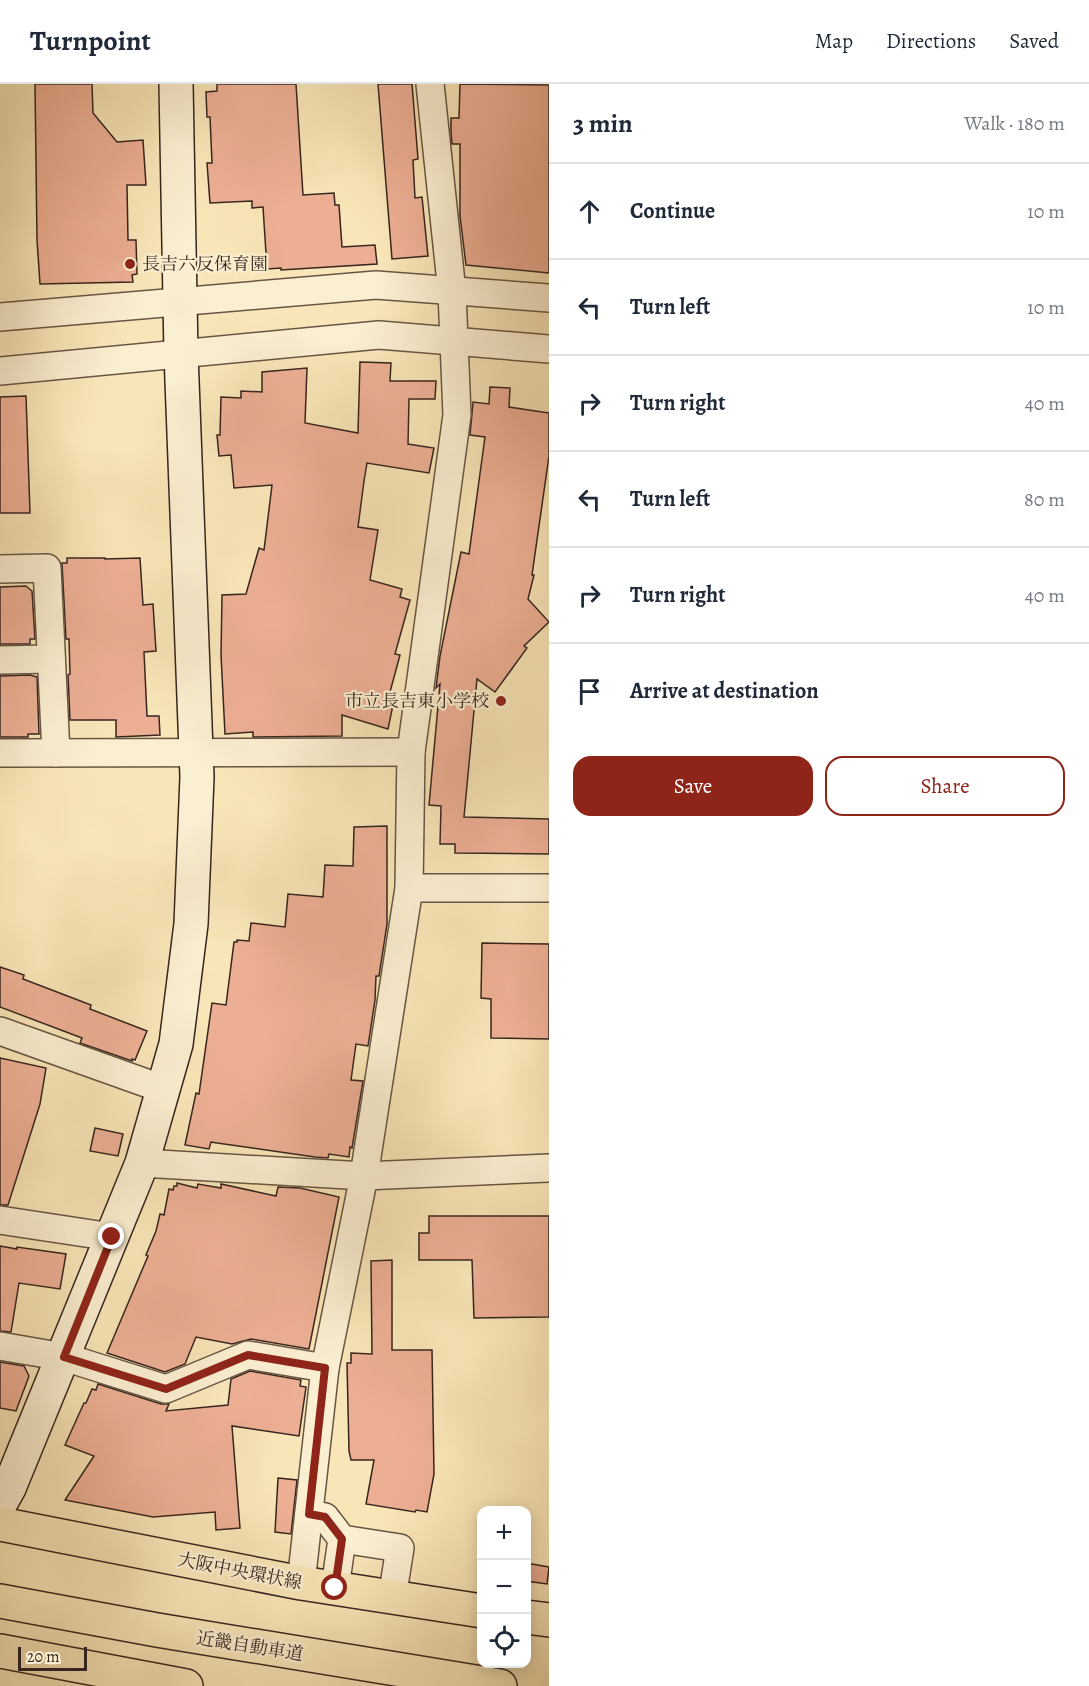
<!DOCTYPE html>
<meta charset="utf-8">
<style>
body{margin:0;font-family:Alegreya,"Noto Serif JP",serif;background:#f6f6f7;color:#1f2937}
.controls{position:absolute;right:18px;bottom:18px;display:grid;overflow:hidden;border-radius:12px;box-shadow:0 3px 15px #0003}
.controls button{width:54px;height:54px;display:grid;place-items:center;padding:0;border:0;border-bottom:2px solid #e0e1e3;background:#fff;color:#1f2937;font:30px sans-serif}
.scale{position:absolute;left:18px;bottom:15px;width:69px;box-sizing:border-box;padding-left:6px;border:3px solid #37251e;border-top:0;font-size:16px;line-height:21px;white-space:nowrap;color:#37251e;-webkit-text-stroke:4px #fbefd1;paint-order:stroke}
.stop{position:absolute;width:18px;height:18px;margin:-14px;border:4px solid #8f2418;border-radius:50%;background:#fff}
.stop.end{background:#8f2418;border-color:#fff;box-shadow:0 2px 6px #0008}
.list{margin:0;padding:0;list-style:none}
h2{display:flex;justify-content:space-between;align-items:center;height:78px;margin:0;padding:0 24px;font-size:26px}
h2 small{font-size:20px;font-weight:400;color:#747a83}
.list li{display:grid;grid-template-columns:39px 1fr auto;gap:18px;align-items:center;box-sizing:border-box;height:96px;padding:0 24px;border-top:2px solid #e0e1e3}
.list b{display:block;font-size:22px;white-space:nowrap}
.list em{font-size:20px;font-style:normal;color:#747a83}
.actions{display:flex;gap:12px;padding:18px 24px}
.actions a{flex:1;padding:14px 0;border:2px solid #8f2418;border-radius:18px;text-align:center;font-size:21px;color:#8f2418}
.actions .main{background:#8f2418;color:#fff}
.icon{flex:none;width:33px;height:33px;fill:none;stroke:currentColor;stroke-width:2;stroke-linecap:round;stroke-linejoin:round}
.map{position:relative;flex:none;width:549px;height:1602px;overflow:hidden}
header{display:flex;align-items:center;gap:36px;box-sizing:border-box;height:84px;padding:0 30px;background:#fff;border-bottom:2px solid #e0e1e3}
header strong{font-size:28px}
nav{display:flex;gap:33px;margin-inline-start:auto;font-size:21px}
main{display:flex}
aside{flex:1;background:#fff}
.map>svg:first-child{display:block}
</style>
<header>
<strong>Turnpoint</strong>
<nav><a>Map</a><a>Directions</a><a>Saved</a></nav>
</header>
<main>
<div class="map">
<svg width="549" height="1602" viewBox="0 0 549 1602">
<rect width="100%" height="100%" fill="#f9e6b8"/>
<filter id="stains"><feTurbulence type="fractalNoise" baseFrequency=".00333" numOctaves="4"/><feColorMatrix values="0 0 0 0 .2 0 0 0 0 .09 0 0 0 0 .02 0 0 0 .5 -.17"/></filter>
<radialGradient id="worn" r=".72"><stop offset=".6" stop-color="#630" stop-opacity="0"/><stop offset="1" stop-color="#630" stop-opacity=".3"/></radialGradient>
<!-- building -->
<g fill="#edaf94" stroke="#37251e" stroke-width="1.5">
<path d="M35 0H92L93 29 117 58 143 56 146 101H127L128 156H136L137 190 132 191 133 198 40 200 37 156Z"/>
<path d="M217 0H296L303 111 334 109 335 121H339L342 163 375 161 377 180 281 186V184L267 185 263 123 252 124V117L210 119 207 79H212L210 33H207L206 8 217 7Z"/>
<path d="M378 0H412L418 75 413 76 415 114 422 113 428 172 392 175Z"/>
<path d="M460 0 549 1V189L466 181 460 132V60H452L451 48V34H459Z"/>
<path d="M360 278 391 279 390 297H436L435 315H409L408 360 434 364 429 389 367 379 364 397 358 443 378 446 370 496 402 505 400 513 410 516 395 570 400 571 387 619 393 621 388 645 342 631V652L253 653V648L225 650 221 571 222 511 246 510 259 464 264 466 272 401 234 404 231 371 219 372 217 351H220L221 313 241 314V307L262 308V288L307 284 305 339 358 349Z"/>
<path d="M490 303 510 304 509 323 549 329V372L532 491H534L528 515 549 538 524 562 527 564 495 608 477 595 464 733 549 735V770L455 769V760H440L441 722 429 721 440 600 436 604 440 572 461 468 469 470 485 353 470 351 473 318 489 320Z"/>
<path d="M26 312 30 429H0V313Z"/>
<path d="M67 474H105V475L140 474 143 521 153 520 156 567 144 568 147 632H159L160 651 116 653V636H70L68 591 70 590 69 555H66L62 479H67Z"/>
<path d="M26 502 32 507 35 555H30V560H0V503Z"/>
<path d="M30 591 37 593 39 650H28V653H0V592Z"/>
<path d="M387 742V840L379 892H376L375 916 368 962 356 960 351 996 363 997 352 1064 350 1063 349 1073 329 1070 328 1074 315 1073 217 1059 211 1058 209 1065 185 1061 196 1009 199 1010 212 919 226 921 234 858H237V856L249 857 251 839 285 843 288 810 323 813 325 781 353 782 354 743Z"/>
<path d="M482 859 549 860V955L491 954V915L481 914Z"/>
<path d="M0 883 24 891 23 895 91 921 90 925 147 947 135 976 132 975V977L80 959 82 954 0 923Z"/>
<path d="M0 974 46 984 40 1020 8 1121H0Z"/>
<path d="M95 1044 123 1050 118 1072 90 1067Z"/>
<path d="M177 1099 197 1104 198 1100 221 1104V1100L276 1112 278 1103 300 1104 339 1113 309 1265 251 1255 232 1260 196 1253 185 1280 165 1288 107 1269 148 1172 146 1171 156 1147 160 1130 164 1131 169 1105 173 1106 174 1102H177Z"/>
<path d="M429 1132H549V1233L474 1234 472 1176H419V1149H429Z"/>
<path d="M0 1162 17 1165V1163L66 1170 60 1205 19 1199 11 1248 0 1247Z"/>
<path d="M392 1176V1266H432L434 1390 427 1428 416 1426 415 1428 366 1420 374 1376H351L349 1367 347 1279H351V1269L372 1270 371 1177Z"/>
<path d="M0 1278 24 1282 29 1292 16 1327 0 1324Z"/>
<path d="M250 1287 301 1296 300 1302 306 1303 299 1352 232 1342 240 1444 216 1446 215 1428 153 1433 65 1416 94 1372 65 1361 84 1319H86L92 1305 96 1306 98 1300 161 1320H169L166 1327 228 1321 231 1295Z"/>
<path d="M278 1394 297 1396 291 1450 275 1448Z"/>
<path d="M526 1479 549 1483 547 1500 526 1497Z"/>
</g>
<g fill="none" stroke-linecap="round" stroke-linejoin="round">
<!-- street casing -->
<g stroke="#685544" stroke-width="30">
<g id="street">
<path d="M0 233 376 201 549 214"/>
<path d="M0 287 379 251 549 265"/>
<path d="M0 485 47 484 56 669"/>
<path d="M0 576 51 575"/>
<path d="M0 669 411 668"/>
<path d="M409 804H549"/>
<path d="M0 947 163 1005"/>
<path d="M142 1079 364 1092 549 1084"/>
<path d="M0 1136 112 1153"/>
<path d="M0 1262 64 1273 166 1305 248 1271 325 1284"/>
<path d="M309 1430 325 1433 342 1455 400 1464 392 1514"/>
<path d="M301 1499 325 1284 364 1092 409 804 411 668 457 331 452 208 430 0"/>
<path d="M335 1504 342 1455"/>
</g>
</g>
<!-- secondary casing -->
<g stroke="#37251e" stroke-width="36">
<path id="secondary" d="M0 1420 9 1404 142 1079 176 960 191 840 197 693 181 270 176 0"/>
</g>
<!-- primary casing -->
<g stroke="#37251e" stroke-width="36">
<g id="primary">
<path d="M0 1440 301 1499 482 1527"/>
<path d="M526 1533 549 1536"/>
</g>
</g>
<!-- highway casing -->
<g stroke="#37251e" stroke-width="36">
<g id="highway">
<path d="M0 1517 157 1546 500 1602"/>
<path d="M0 1567 186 1602"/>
</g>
</g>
<!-- street -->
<use href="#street" stroke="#fbefd1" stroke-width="27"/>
<!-- secondary -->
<use href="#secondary" stroke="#fbefd1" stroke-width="33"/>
<!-- primary -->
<use href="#primary" stroke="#f9e6b8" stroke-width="33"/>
<!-- highway -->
<use href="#highway" stroke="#f9e6b8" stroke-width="33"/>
</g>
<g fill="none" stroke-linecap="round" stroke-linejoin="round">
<!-- route -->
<path stroke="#8f2418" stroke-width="8" d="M112 1153 64 1273 166 1305 248 1271 325 1284 309 1430 325 1433 342 1455 335 1504"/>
</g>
<!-- markers -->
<g fill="#8f2418" stroke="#fbefd1" stroke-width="2">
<circle cx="130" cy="180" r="6"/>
<circle cx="501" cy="617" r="6"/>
</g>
<g text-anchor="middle" stroke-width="4.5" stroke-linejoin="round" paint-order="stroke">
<!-- poi labels -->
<g font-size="18" fill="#37251e" stroke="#fbefd1" text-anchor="start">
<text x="142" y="186">長吉六反保育園</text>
<text x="489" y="623" text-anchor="end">市立長吉東小学校</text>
</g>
<!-- street labels -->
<g font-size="18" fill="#37251e" stroke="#fbefd1">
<text transform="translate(240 1487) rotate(11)" y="6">大阪中央環状線</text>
<text transform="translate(250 1562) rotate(9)" y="6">近畿自動車道</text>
</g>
</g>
<rect width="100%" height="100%" filter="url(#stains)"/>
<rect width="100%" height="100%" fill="url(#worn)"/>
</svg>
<div class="controls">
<button>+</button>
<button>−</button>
<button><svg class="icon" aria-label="locate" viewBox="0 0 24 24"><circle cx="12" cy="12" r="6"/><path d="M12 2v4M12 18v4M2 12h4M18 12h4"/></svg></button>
</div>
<div class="scale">20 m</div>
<div class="stop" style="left:335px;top:1504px"></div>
<div class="stop end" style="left:112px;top:1153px"></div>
</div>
<aside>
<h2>3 min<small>Walk · 180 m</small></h2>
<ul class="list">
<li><svg class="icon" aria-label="ahead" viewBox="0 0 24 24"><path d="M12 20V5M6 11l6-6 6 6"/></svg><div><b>Continue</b></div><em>10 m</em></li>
<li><svg class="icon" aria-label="left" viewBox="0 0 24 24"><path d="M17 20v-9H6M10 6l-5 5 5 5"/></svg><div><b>Turn left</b></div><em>10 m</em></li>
<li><svg class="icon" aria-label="right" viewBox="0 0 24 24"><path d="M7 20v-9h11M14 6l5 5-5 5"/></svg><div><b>Turn right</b></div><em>40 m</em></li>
<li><svg class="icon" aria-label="left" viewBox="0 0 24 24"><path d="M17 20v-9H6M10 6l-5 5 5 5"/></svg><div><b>Turn left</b></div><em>80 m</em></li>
<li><svg class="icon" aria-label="right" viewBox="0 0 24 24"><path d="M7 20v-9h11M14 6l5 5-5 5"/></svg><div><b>Turn right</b></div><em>40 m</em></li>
<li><svg class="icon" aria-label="arrive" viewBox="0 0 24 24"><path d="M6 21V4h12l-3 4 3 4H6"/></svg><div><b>Arrive at destination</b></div></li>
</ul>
<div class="actions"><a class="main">Save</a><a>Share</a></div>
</aside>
</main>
